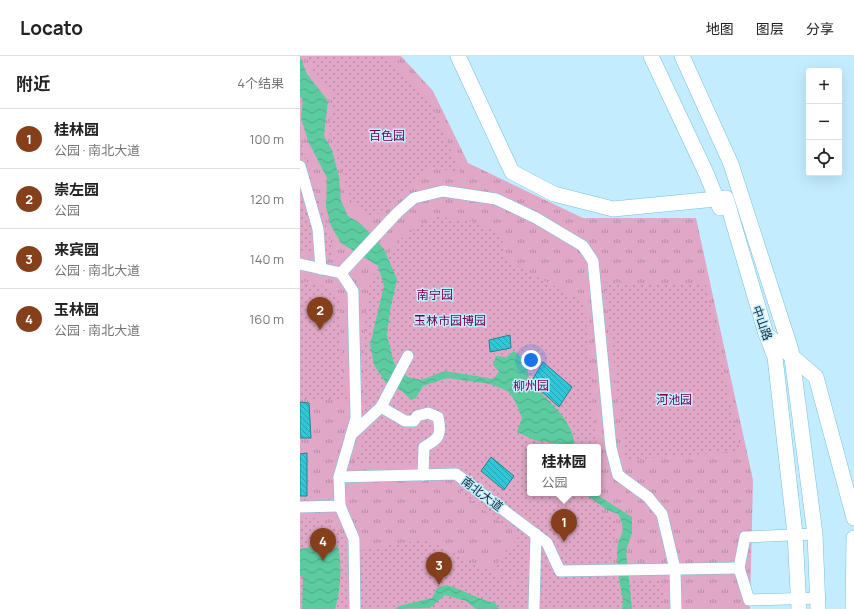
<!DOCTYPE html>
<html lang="zh">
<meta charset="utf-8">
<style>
body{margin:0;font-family:Manrope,"Noto Sans SC",sans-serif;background:#f6f6f6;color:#222}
.controls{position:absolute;right:12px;top:12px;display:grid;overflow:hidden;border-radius:4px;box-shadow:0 4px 16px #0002}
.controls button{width:36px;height:36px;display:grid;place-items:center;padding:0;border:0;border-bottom:1px solid #e0e0e0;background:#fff;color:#222;font:20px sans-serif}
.you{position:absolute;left:231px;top:304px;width:14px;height:14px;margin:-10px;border:3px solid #fff;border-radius:50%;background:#1a73e8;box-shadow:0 0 0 6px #1a73e833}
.badge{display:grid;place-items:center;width:26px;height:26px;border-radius:50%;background:#853f1b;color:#fff;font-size:13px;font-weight:700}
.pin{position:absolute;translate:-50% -33px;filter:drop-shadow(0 1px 2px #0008)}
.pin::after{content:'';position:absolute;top:21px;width:14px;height:12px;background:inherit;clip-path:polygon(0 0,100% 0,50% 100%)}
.popup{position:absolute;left:227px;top:388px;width:74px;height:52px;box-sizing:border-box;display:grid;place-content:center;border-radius:4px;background:#fff;filter:drop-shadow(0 1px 3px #0005);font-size:13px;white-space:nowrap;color:#767676}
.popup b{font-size:15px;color:#222}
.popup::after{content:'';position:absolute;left:50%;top:100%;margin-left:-8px;border:8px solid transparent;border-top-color:#fff}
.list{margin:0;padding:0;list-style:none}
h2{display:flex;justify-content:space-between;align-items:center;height:52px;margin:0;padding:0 16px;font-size:17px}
h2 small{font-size:13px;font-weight:400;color:#767676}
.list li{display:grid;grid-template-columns:26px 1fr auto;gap:12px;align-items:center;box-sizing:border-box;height:60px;padding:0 16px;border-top:1px solid #e0e0e0}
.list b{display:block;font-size:15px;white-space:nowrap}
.list p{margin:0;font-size:13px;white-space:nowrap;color:#767676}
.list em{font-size:13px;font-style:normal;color:#767676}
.icon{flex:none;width:22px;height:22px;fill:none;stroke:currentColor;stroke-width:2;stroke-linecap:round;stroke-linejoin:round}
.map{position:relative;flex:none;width:554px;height:553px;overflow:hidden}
header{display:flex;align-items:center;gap:24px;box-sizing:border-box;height:56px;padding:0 20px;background:#fff;border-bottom:1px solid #e0e0e0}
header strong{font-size:19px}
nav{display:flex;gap:22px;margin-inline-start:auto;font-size:14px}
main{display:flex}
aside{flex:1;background:#fff}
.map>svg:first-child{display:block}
</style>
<header>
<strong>Locato</strong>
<nav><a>地图</a><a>图层</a><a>分享</a></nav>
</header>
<main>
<aside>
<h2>附近<small>4个结果</small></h2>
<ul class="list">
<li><span class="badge">1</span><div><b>桂林园</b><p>公园 · 南北大道</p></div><em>100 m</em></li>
<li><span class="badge">2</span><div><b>崇左园</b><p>公园</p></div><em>120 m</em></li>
<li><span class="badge">3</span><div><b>来宾园</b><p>公园 · 南北大道</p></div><em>140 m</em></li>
<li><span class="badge">4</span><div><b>玉林园</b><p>公园 · 南北大道</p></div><em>160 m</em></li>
</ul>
</aside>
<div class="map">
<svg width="554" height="553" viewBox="0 0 554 553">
<defs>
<pattern id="grass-tufts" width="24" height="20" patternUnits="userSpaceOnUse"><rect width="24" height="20" fill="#e0a8c6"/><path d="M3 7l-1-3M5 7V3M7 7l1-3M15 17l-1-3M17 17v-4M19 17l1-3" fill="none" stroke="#b489a2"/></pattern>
<pattern id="garden-dots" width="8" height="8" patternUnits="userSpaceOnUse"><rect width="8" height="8" fill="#e0a8c6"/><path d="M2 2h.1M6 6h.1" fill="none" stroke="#b489a2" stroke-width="1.8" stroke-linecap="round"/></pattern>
<pattern id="water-waves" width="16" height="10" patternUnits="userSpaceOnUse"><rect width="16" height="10" fill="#5ccba0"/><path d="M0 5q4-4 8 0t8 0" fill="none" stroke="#4fae8a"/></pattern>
<pattern id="building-back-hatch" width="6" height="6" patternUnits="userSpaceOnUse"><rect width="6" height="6" fill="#30c7d6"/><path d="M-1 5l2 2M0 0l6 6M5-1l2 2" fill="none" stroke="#27a2ae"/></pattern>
</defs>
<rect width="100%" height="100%" fill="#c3edfe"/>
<!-- grass -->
<path fill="url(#grass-tufts)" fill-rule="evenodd" d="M0 0H101L133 35 168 107 283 162H396L453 424 450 553H0ZM230 391H298V437H230Z"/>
<!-- garden -->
<g fill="url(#garden-dots)">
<path d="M8 0H87L130 45 161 118 132 110 98 142 70 164 52 147 29 74 33 40 16 20Z"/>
<path d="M0 83 32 189 33 203 0 194Z"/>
<path d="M134 160 176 166 202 179 203 202 285 247 296 391H230V437H298V407L301 456 316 465 312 507 314 522 361 525 365 553H256L255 550V553H60L59 495 126 483 255 548 193 513 219 480 161 437 163 410 53 408 62 390 65 267 71 222 99 184Z"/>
<path d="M0 224 24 231 39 241 42 308 47 343H0Z"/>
<path d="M304 226 406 229 440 395 326 404Z"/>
<path d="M0 462H20L46 481 47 553H0Z"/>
</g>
<!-- water -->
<g fill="url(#water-waves)">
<path d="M0 1 7 18 28 45 24 80 32 94 39 121 41 145 48 160 61 168 84 193 97 223 90 255 87 279 94 307 108 321 121 324 145 315 194 323 199 315 193 309 196 300 206 301 214 295 227 306 229 327C246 342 276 366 274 391H265L261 388 234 384 217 376 222 362 215 345 208 335 190 328 147 322 123 330 116 342 111 344 102 335 86 327 74 309 70 289 84 230 78 210 41 187 31 170 26 151 27 122 8 85 1 62 3 44 0 41Z"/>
<path d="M284 437H294L332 461V477L326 495 332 553H322L323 545C320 529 317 512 317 496 317 478 329 479 318 458L307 454Z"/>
<path d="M38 489C42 508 41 534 35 553H2L3 521 0 520V493L11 491C21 503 28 499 38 489Z"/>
<path d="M147 529C164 534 177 543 195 547L199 553H176L166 545 145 539 130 552 95 553 99 550 132 542 137 532Z"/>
</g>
<!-- building -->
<g fill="url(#building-back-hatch)" stroke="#28828b">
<path d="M210 279 211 292 190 296 189 284Z"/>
<path d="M243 306 272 331 259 351 231 326Z"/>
<path d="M0 346 9 347 11 382H0Z"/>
<path d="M7 397V440H0V398Z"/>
<path d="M191 401 214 420 204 434 181 415Z"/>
</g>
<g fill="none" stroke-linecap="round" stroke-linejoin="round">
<!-- street casing -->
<g stroke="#77bfdc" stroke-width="12">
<g id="street">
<path d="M0 110 18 173 21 213"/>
<path d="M0 208 41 217 53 235 56 362 39 421"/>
<path d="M41 217 97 157 114 142 143 135 196 143 236 162 283 190 293 205 311 392 318 419 348 441 362 458 375 513 376 553"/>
<path d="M108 300 81 351 105 365H114L117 360 128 357 138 361C142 379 139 383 124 391L123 419"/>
<path d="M51 379 81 351"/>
<path d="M40 450 54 483 55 553"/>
<path d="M0 451 40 450 39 421 156 418 247 487 260 515 439 512"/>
<path d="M515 478 445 481 439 512 449 544 518 542"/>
<path d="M234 553 236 478"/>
</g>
</g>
<!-- secondary casing -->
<g stroke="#77bfdc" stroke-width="16">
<g id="secondary">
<path d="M158 0 212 116 254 138 313 153 426 142 466 278 516 321 554 462"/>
<path d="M351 0 407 119 420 152"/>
<path d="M382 0 431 108 491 294 515 478 518 553"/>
<path d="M467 280 475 301 495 478 499 553"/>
<path d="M553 553 554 482"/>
</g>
</g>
<!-- street -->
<use href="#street" stroke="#fff" stroke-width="11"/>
<!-- secondary -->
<use href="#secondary" stroke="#fff" stroke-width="15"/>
</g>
<g text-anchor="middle" stroke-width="3" stroke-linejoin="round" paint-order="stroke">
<!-- park labels -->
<g font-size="12" fill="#6b004c" stroke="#c3edfe">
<text x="87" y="84">百色园</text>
<text x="135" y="243">南宁园</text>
<text x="150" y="269">玉林市园博园</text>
<text x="231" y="334">柳州园</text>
<text x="374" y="348">河池园</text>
</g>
<!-- street labels -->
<g font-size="12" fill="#0d2c37" stroke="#c3edfe">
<text transform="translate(462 267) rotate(70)" y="4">中山路</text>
<text transform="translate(182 438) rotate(37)" y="4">南北大道</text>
</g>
</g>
</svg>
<div class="controls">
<button>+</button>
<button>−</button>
<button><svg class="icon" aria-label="locate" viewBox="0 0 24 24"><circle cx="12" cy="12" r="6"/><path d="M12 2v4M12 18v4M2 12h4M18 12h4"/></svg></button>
</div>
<div class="you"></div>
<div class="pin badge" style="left:264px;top:486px">1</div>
<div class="popup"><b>桂林园</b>公园</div>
<div class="pin badge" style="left:20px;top:274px">2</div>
<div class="pin badge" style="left:139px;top:529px">3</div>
<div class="pin badge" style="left:23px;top:505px">4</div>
</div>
</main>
